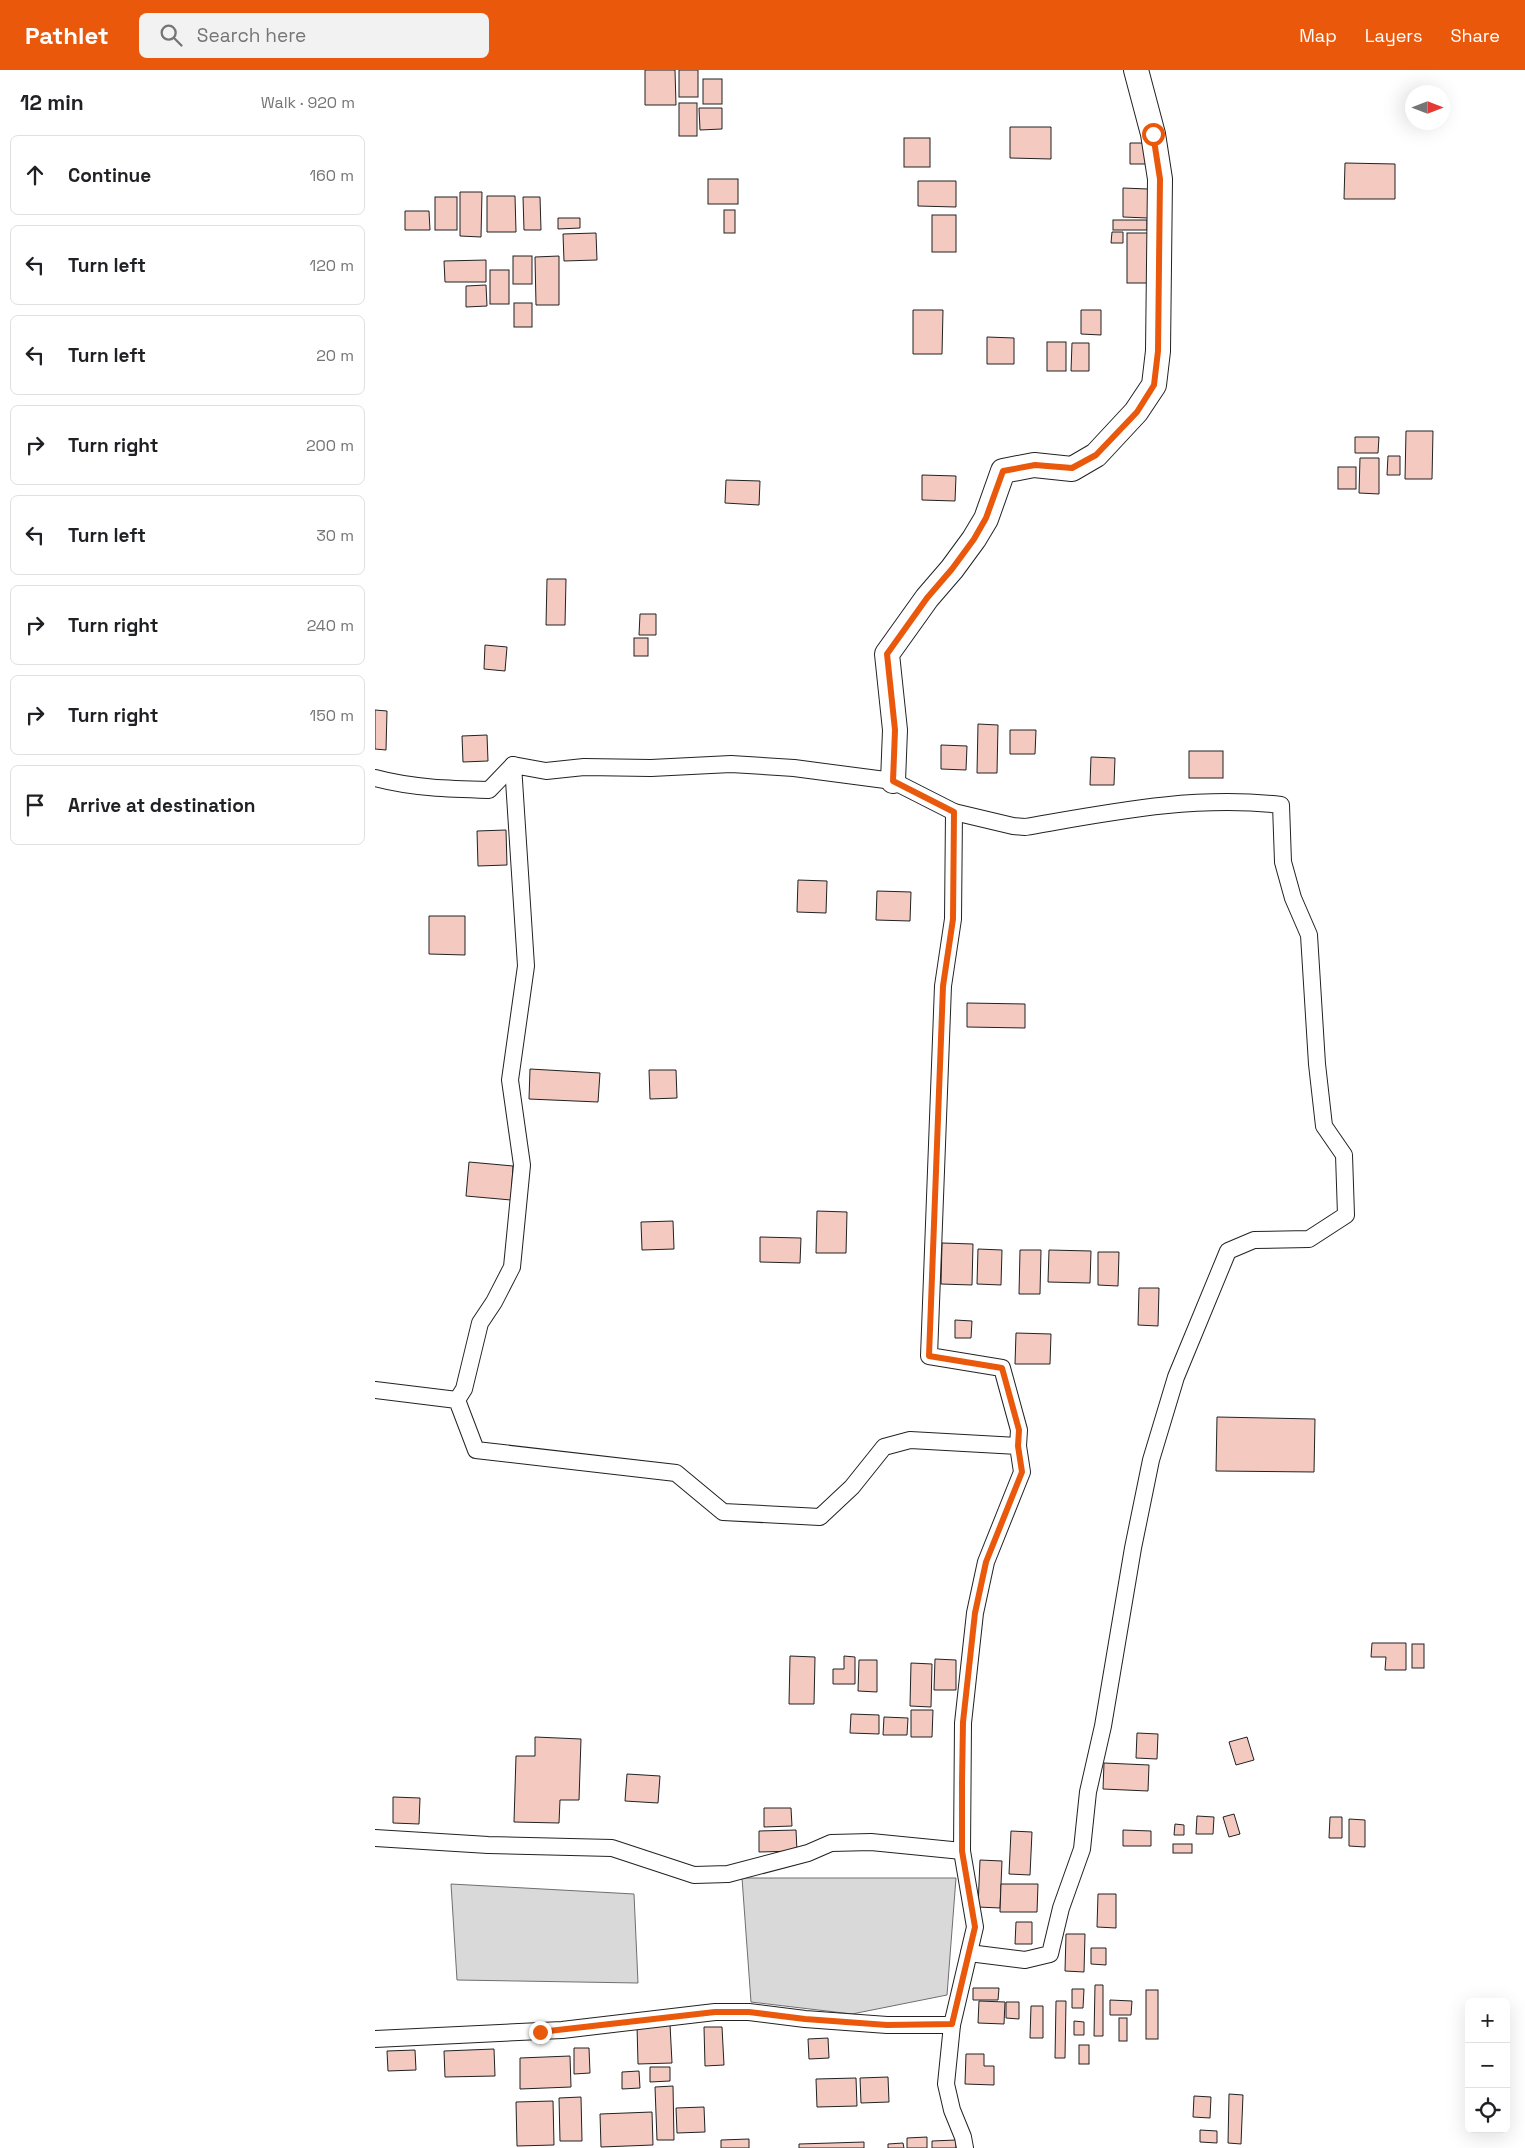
<!DOCTYPE html>
<meta charset="utf-8">
<style>
body{margin:0;font-family:"Space Grotesk",sans-serif;background:#f2f2f2;color:#202124}
.controls{position:absolute;right:15px;bottom:15px;display:grid;overflow:hidden;border-radius:8px;box-shadow:0 5px 20px #0002}
.controls button{width:45px;height:45px;display:grid;place-items:center;padding:0;border:0;border-bottom:1px solid #e0e0e0;background:#fff;color:#202124;font:25px sans-serif}
.compass{position:absolute;left:1030px;top:15px;width:45px;height:45px;border-radius:50%;background:#fff;box-shadow:0 5px 20px #0002;rotate:90deg}
.stop{position:absolute;width:15px;height:15px;margin:-11px;border:4px solid #ea580c;border-radius:50%;background:#fff}
.stop.end{background:#ea580c;border-color:#fff;box-shadow:0 1px 5px #0008}
.list{margin:0;padding:0;list-style:none}
h2{display:flex;justify-content:space-between;align-items:center;height:65px;margin:0;padding:0 20px;font-size:21px}
h2 small{font-size:16px;font-weight:400;color:#757577}
.list li{display:grid;grid-template-columns:32px 1fr auto;gap:15px;align-items:center;box-sizing:border-box;height:80px;margin:0 10px 10px;padding:0 10px;border:1px solid #e0e0e0;border-radius:8px}
.list b{display:block;font-size:19px;white-space:nowrap}
.list em{font-size:16px;font-style:normal;color:#757577}
.icon{flex:none;width:28px;height:28px;fill:none;stroke:currentColor;stroke-width:2;stroke-linecap:round;stroke-linejoin:round}
.map{position:relative;flex:none;width:1150px;height:2078px;overflow:hidden}
header{display:flex;align-items:center;gap:30px;box-sizing:border-box;height:70px;padding:0 25px;background:#ea580c;color:#fff}
header strong{font-size:24px}
nav{display:flex;gap:28px;margin-inline-start:auto;font-size:18px}
.search{width:350px;height:45px;background:#f2f2f2;display:flex;align-items:center;gap:12px;box-sizing:border-box;padding:0 18px;border-radius:8px;color:#757577;font-size:19px}
main{display:flex}
aside{flex:1;background:#fff}
.map>svg:first-child{display:block}
</style>
<header>
<strong>Pathlet</strong>
<div class="search"><svg class="icon" aria-label="search" viewBox="0 0 24 24"><circle cx="10" cy="10" r="6"/><path d="M15 15l6 6"/></svg>Search here</div>
<nav><a>Map</a><a>Layers</a><a>Share</a></nav>
</header>
<main>
<aside>
<h2>12 min<small>Walk · 920 m</small></h2>
<ul class="list">
<li><svg class="icon" aria-label="ahead" viewBox="0 0 24 24"><path d="M12 20V5M6 11l6-6 6 6"/></svg><div><b>Continue</b></div><em>160 m</em></li>
<li><svg class="icon" aria-label="left" viewBox="0 0 24 24"><path d="M17 20v-9H6M10 6l-5 5 5 5"/></svg><div><b>Turn left</b></div><em>120 m</em></li>
<li><svg class="icon" aria-label="left" viewBox="0 0 24 24"><path d="M17 20v-9H6M10 6l-5 5 5 5"/></svg><div><b>Turn left</b></div><em>20 m</em></li>
<li><svg class="icon" aria-label="right" viewBox="0 0 24 24"><path d="M7 20v-9h11M14 6l5 5-5 5"/></svg><div><b>Turn right</b></div><em>200 m</em></li>
<li><svg class="icon" aria-label="left" viewBox="0 0 24 24"><path d="M17 20v-9H6M10 6l-5 5 5 5"/></svg><div><b>Turn left</b></div><em>30 m</em></li>
<li><svg class="icon" aria-label="right" viewBox="0 0 24 24"><path d="M7 20v-9h11M14 6l5 5-5 5"/></svg><div><b>Turn right</b></div><em>240 m</em></li>
<li><svg class="icon" aria-label="right" viewBox="0 0 24 24"><path d="M7 20v-9h11M14 6l5 5-5 5"/></svg><div><b>Turn right</b></div><em>150 m</em></li>
<li><svg class="icon" aria-label="arrive" viewBox="0 0 24 24"><path d="M6 21V4h12l-3 4 3 4H6"/></svg><div><b>Arrive at destination</b></div></li>
</ul>
</aside>
<div class="map">
<svg width="1150" height="2078" viewBox="0 0 1150 2078">
<rect width="100%" height="100%" fill="#fff"/>
<!-- water -->
<g fill="#d9d9d9" stroke="#6f6f6f">
<path d="M367 1808H581L572 1925 477 1944 376 1932Z"/>
<path d="M76 1814 259 1824 263 1913 82 1910Z"/>
</g>
<!-- building -->
<g fill="#f3c9c0" stroke="#222">
<path d="M270 0H300L301 35H270Z"/>
<rect x="304" y="0" width="19" height="27"/>
<rect x="328" y="9" width="19" height="25"/>
<rect x="304" y="33" width="18" height="33"/>
<path d="M324 38H347V59L325 60Z"/>
<path d="M635 57H676V89L635 88Z"/>
<rect x="529" y="68" width="26" height="29"/>
<path d="M755 73H774L773 94H755Z"/>
<path d="M970 93 1020 94V129H969Z"/>
<rect x="333" y="109" width="30" height="25"/>
<path d="M543 111H581V137L543 136Z"/>
<path d="M748 118 773 119V148L748 147Z"/>
<path d="M85 122H107L106 167 85 166Z"/>
<path d="M112 126H140L141 162H112Z"/>
<rect x="60" y="127" width="22" height="33"/>
<path d="M148 127H165L166 160H149Z"/>
<rect x="349" y="140" width="11" height="23"/>
<path d="M30 141H54L55 160H30Z"/>
<rect x="557" y="145" width="24" height="37"/>
<path d="M183 148H205V158L183 159Z"/>
<rect x="738" y="150" width="34" height="10"/>
<path d="M737 162H748V173H736Z"/>
<path d="M221 163 222 190 189 191 188 164Z"/>
<rect x="752" y="163" width="22" height="50"/>
<rect x="138" y="186" width="19" height="28"/>
<path d="M184 186V235H161L160 187Z"/>
<path d="M111 190V212H70L69 191Z"/>
<rect x="115" y="200" width="19" height="34"/>
<path d="M111 215 112 236 91 237V216Z"/>
<rect x="139" y="233" width="18" height="24"/>
<path d="M538 240H568L567 284H538Z"/>
<path d="M706 240H726V265L706 264Z"/>
<path d="M612 267 639 268V294H612Z"/>
<rect x="672" y="272" width="19" height="29"/>
<path d="M697 273H714V301H696Z"/>
<path d="M1031 361H1058L1057 409H1030Z"/>
<path d="M980 367H1004L1003 383H980Z"/>
<path d="M1013 386H1025V405H1012Z"/>
<path d="M985 388H1004V424L984 423Z"/>
<rect x="963" y="397" width="18" height="22"/>
<path d="M547 405 581 406 580 431 547 430Z"/>
<path d="M351 410 385 411 384 435 350 433Z"/>
<path d="M172 509H191L190 555H171Z"/>
<path d="M265 544H281V565H264Z"/>
<rect x="259" y="568" width="14" height="18"/>
<path d="M110 575 132 577 130 601 109 599Z"/>
<path d="M0 640 12 641 11 680 0 679Z"/>
<path d="M603 654 623 655 622 703H602Z"/>
<path d="M635 660H661L660 684H635Z"/>
<path d="M112 665 113 691 88 692 87 666Z"/>
<path d="M566 675 592 676 591 700 566 699Z"/>
<rect x="814" y="681" width="34" height="27"/>
<path d="M716 687 740 688 739 715H715Z"/>
<path d="M131 760 132 795 103 796 102 761Z"/>
<path d="M423 810 452 811 451 843 422 842Z"/>
<path d="M502 821 536 822 535 851 501 850Z"/>
<path d="M54 846H90V885L54 884Z"/>
<path d="M592 933 650 934V958L592 957Z"/>
<path d="M155 999 225 1003 223 1032 154 1029Z"/>
<path d="M274 1000H301L302 1028 275 1029Z"/>
<path d="M94 1092 138 1096 136 1130 91 1126Z"/>
<path d="M442 1141 472 1142 471 1183H441Z"/>
<path d="M298 1151 299 1179 267 1180 266 1152Z"/>
<path d="M385 1167 426 1168 425 1193 385 1192Z"/>
<path d="M567 1173 598 1174 597 1215 566 1214Z"/>
<path d="M603 1179 627 1180 626 1215 602 1214Z"/>
<path d="M645 1180H666L665 1224H644Z"/>
<path d="M674 1180 716 1181 715 1213 673 1212Z"/>
<path d="M723 1182H744L743 1216 723 1215Z"/>
<path d="M764 1218H784L783 1256 763 1255Z"/>
<path d="M580 1250 597 1251 596 1268H580Z"/>
<path d="M641 1263 676 1264 675 1294H640Z"/>
<path d="M842 1347 940 1349 939 1402 841 1401Z"/>
<path d="M997 1573H1031V1600H1010L1011 1587H996Z"/>
<rect x="1037" y="1574" width="12" height="24"/>
<path d="M415 1586 440 1587 439 1634H414Z"/>
<path d="M469 1586 480 1587V1614H458V1599H469Z"/>
<path d="M560 1589 581 1590V1620H559Z"/>
<path d="M484 1590H502V1622L483 1621Z"/>
<path d="M536 1593 557 1594 556 1637 535 1636Z"/>
<path d="M536 1640H558L557 1667H536Z"/>
<path d="M476 1644 504 1645V1664L475 1663Z"/>
<path d="M509 1647 533 1648 532 1665H508Z"/>
<path d="M762 1663 783 1664 782 1689 761 1688Z"/>
<path d="M160 1667 206 1669 204 1730H185L184 1753 139 1752 141 1686H160Z"/>
<path d="M872 1667 879 1690 861 1695 854 1672Z"/>
<path d="M729 1693 774 1695 773 1721 728 1719Z"/>
<path d="M252 1704 285 1706 283 1733 250 1731Z"/>
<path d="M18 1727 45 1728 44 1754 18 1753Z"/>
<path d="M389 1738H416L417 1756 389 1757Z"/>
<path d="M859 1744 865 1764 854 1767 848 1747Z"/>
<path d="M822 1746 839 1747 838 1764H821Z"/>
<path d="M955 1747H967V1768H954Z"/>
<path d="M974 1749 990 1750V1777L974 1776Z"/>
<path d="M800 1754 809 1755V1765H799Z"/>
<path d="M421 1760 422 1781 384 1782V1761Z"/>
<path d="M748 1760 776 1761V1776H748Z"/>
<path d="M636 1761 657 1762 655 1805 634 1804Z"/>
<rect x="798" y="1774" width="19" height="9"/>
<path d="M605 1790 627 1791 625 1838 603 1837Z"/>
<path d="M626 1814H663L662 1842H625Z"/>
<path d="M723 1824H741V1858L722 1857Z"/>
<path d="M641 1852H657V1874H640Z"/>
<path d="M691 1864H710L709 1902 690 1901Z"/>
<path d="M716 1878H731V1895L716 1894Z"/>
<path d="M720 1915H728V1966H719Z"/>
<path d="M598 1918H624L623 1930H598Z"/>
<path d="M697 1919H709L708 1938H697Z"/>
<rect x="771" y="1920" width="12" height="49"/>
<path d="M735 1930 757 1931 756 1945H735Z"/>
<path d="M604 1931 630 1932 629 1954 603 1953Z"/>
<path d="M681 1931H691L690 1988H680Z"/>
<path d="M631 1932H644V1949L631 1948Z"/>
<path d="M656 1936H668V1968H655Z"/>
<rect x="744" y="1948" width="8" height="23"/>
<path d="M699 1951 709 1952V1965H699Z"/>
<path d="M295 1954 297 1993 263 1994 262 1955Z"/>
<path d="M329 1957H347L349 1995 330 1996Z"/>
<path d="M453 1968 454 1988 434 1989 433 1969Z"/>
<rect x="704" y="1975" width="10" height="19"/>
<path d="M199 1978H214L215 2003 199 2004Z"/>
<path d="M119 1979 120 2006 70 2007 69 1981Z"/>
<path d="M40 1980 41 2000 13 2001 12 1981Z"/>
<path d="M591 1984H609V1996H619V2015L590 2014Z"/>
<path d="M195 1986 196 2017 145 2019V1988Z"/>
<path d="M275 1997H295V2011L275 2012Z"/>
<path d="M264 2001 265 2018 247 2019V2002Z"/>
<path d="M513 2007 514 2032 486 2033 485 2008Z"/>
<path d="M481 2008 482 2036 442 2037 441 2009Z"/>
<path d="M298 2016 299 2070H282L280 2017Z"/>
<path d="M854 2024 868 2025 866 2074 853 2073Z"/>
<path d="M819 2026 836 2027 835 2048 818 2047Z"/>
<path d="M206 2027 207 2071H185L184 2028Z"/>
<path d="M178 2031 179 2075 142 2076 141 2032Z"/>
<path d="M329 2037 330 2062 302 2063 301 2038Z"/>
<path d="M277 2042 278 2075 226 2077 225 2044Z"/>
<path d="M825 2060 842 2061V2073L825 2072Z"/>
<path d="M552 2067V2078H532V2068Z"/>
<path d="M374 2069V2078H346V2070Z"/>
<path d="M581 2070V2078H557V2071Z"/>
<path d="M489 2072V2078H424V2074Z"/>
<path d="M528 2073 529 2078H513V2074Z"/>
</g>
<g fill="none" stroke-linecap="round" stroke-linejoin="round">
<!-- street casing -->
<g stroke="#222" stroke-width="18">
<g id="street">
<path d="M0 708C37 718 75 719 114 720L138 695"/>
<path d="M579 742 578 849 568 916 554 1286 627 1298 644 1360 643 1376"/>
<path d="M0 1320 82 1330 101 1380 301 1403 348 1442 445 1447 477 1417 509 1377 535 1370 643 1376 647 1402 611 1492 600 1543 588 1653 587 1781 600 1857 577 1955 571 2014 577 2040 588 2067 590 2078"/>
<path d="M82 1330 89 1319 105 1253 119 1232 137 1197 147 1095 135 1010 151 896 138 695 171 701 209 697 276 698 356 694 419 698 518 711 579 742 638 756 650 757C737 742 819 725 906 735L908 792 918 828 934 865 942 994 949 1056 969 1085 971 1145 934 1169 879 1170 853 1181 801 1307 776 1390 758 1478 728 1656 713 1722 707 1779 686 1838 675 1884 650 1890 594 1883"/>
<path d="M0 1768 113 1775 237 1778 319 1805 353 1804 433 1783 456 1773 496 1772 587 1781"/>
<path d="M0 1969 187 1960 340 1942H374L430 1949 512 1955H577"/>
</g>
</g>
<!-- secondary casing -->
<g stroke="#222" stroke-width="26">
<path id="secondary" d="M518 711 520 660 512 584 552 528 577 499 599 469 611 449 628 401 659 395 697 399 721 385 761 342 779 315 783 281 785 109 778 64 761 0"/>
</g>
<!-- street -->
<use href="#street" stroke="#fff" stroke-width="16"/>
<!-- secondary -->
<use href="#secondary" stroke="#fff" stroke-width="24"/>
</g>
<g fill="none" stroke-linecap="round" stroke-linejoin="round">
<!-- route -->
<path stroke="#ea580c" stroke-width="6" d="M165 1962 340 1942H374L430 1949 512 1955 577 1954 600 1857 587 1781V1712L588 1652 600 1543 611 1492 647 1402 643 1376 644 1360 627 1298 554 1286 568 916 578 849 579 742 518 711 520 660 512 584 552 528 577 499 599 469 611 448 628 401 660 395 697 398 721 385 762 342 779 315 783 281 785 109 778 64"/>
</g>
</svg>
<div class="controls">
<button>+</button>
<button>−</button>
<button><svg class="icon" aria-label="locate" viewBox="0 0 24 24"><circle cx="12" cy="12" r="6"/><path d="M12 2v4M12 18v4M2 12h4M18 12h4"/></svg></button>
</div>
<svg class="compass" viewBox="-18 -18 36 36"><path d="M0-13l5 13h-10z" fill="#e53935"/><path d="M0 13l5-13h-10z" fill="#757577"/></svg>
<div class="stop" style="left:778px;top:64px"></div>
<div class="stop end" style="left:165px;top:1962px"></div>
</div>
</main>
